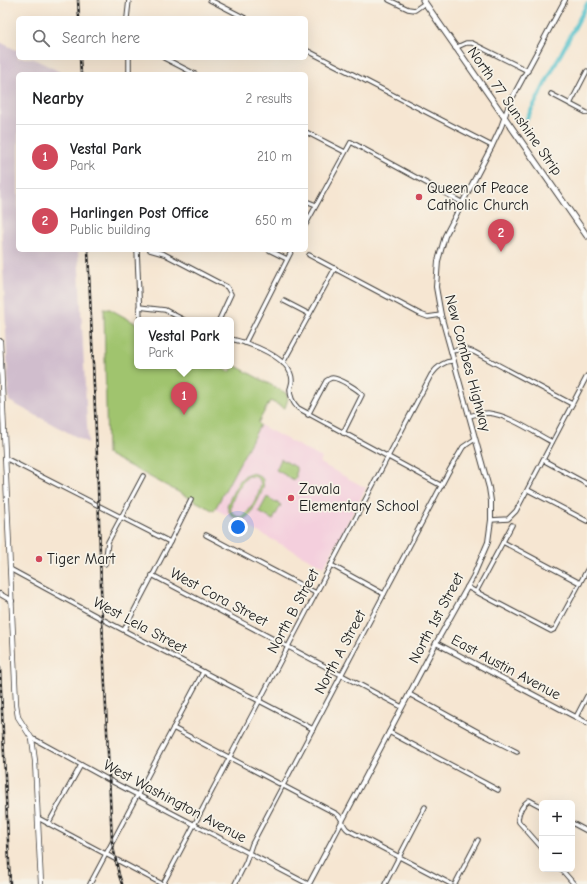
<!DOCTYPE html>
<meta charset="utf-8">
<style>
body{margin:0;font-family:"Comic Neue",sans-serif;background:#f2f2f2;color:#202124}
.controls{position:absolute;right:12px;bottom:12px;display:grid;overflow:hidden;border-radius:6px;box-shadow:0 4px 16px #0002}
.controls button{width:36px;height:36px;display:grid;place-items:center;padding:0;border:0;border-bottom:1px solid #e0e0e0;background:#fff;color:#202124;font:20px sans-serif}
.you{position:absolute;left:238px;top:527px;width:14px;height:14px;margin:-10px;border:3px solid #fff;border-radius:50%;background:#1a73e8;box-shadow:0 0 0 6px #1a73e833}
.badge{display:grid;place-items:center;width:26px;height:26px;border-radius:50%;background:#d1495b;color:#fff;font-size:13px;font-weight:700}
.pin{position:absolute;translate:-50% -33px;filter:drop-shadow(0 1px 2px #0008)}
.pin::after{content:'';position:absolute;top:21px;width:14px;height:12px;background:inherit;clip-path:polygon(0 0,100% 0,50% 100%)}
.popup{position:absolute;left:134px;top:317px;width:100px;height:52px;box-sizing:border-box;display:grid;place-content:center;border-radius:6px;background:#fff;filter:drop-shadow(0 1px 3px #0005);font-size:13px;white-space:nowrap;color:#757577}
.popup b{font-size:15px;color:#202124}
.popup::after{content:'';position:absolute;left:50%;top:100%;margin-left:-8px;border:8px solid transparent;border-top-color:#fff}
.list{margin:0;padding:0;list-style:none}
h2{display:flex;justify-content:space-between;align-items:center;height:52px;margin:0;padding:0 16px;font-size:17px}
h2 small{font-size:13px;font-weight:400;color:#757577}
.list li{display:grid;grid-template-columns:26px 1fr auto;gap:12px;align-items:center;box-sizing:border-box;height:64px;padding:0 16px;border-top:1px solid #e0e0e0}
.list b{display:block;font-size:15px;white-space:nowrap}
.list p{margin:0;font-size:13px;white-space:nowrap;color:#757577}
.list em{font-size:13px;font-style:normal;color:#757577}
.icon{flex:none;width:22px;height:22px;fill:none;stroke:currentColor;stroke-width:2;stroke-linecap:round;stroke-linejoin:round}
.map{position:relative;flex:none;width:587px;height:884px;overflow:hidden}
.search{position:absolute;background:#fff;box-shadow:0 4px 16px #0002;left:16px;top:16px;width:292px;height:44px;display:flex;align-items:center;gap:10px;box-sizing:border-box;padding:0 14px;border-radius:6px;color:#757577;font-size:15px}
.panel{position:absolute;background:#fff;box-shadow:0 4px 16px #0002;left:16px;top:72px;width:292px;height:180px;border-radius:6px}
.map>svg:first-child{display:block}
</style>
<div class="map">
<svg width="587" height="884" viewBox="0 0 587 884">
<rect width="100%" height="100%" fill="#f7f3e8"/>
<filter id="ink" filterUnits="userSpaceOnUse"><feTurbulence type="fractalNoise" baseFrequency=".025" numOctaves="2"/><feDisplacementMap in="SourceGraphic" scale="8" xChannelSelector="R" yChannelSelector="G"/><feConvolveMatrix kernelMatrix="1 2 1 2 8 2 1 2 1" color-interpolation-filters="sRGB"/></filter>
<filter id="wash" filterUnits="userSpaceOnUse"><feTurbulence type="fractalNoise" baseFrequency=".012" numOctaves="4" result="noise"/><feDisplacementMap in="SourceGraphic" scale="16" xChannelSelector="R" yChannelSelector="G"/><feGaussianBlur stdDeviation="0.9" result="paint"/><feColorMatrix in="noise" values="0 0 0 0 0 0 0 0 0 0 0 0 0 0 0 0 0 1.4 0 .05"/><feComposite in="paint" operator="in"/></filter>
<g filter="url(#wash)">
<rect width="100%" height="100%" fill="#f6e6d2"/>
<!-- built -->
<path fill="#f4cfdd" d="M260 425 322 458 320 463 366 488 324 567 215 509Z"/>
<!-- industrial -->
<path fill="#d0bdcd" d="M0 42 18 51V58H32L64 74H18V250H78L88 443 9 401 0 194Z"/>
<!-- green -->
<g fill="#a0c46e" stroke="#5e7045" fill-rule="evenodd">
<path d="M104 309H110L137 324V366H217L230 372 234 365 286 393 288 399 285 408 270 401 258 423 260 425 214 511 107 454Z"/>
<path d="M281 459 296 467V477L294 480 276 470Z"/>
<path d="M250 473C272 475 262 492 256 504 253 508 251 515 247 517 241 521 235 519 230 514L227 506C231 496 239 476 250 473ZM249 476C268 476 259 492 254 502 249 511 241 525 231 511 229 503 241 480 249 476Z"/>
<path d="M267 497 281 505 273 520 259 512Z"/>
</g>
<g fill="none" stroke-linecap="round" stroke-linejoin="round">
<!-- canal -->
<path stroke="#54c1cb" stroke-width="4" d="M523 126 587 4"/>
</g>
</g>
<g filter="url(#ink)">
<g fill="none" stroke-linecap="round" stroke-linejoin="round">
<!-- minor casing -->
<g stroke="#3d3a37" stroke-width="5.5">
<g id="minor">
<path d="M210 0 245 18"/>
<path d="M389 0 408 9 415 10 425 3"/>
<path d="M127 18 129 0"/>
<path d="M455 48 466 43H472L528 71"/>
<path d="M306 50 492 146"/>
<path d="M129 58V74"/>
<path d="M164 58 195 74"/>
<path d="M551 94 587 113"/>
<path d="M570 104 587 71"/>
<path d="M306 132 345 152"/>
<path d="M306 201 316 205"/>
<path d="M306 224 351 142 463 203"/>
<path d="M137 250 140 320"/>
<path d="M150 250 164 254 227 287 231 294 219 320"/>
<path d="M269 250 287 259"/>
<path d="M309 255 420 314 428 317 441 315"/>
<path d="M284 301 309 314"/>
<path d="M139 307 165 310 184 320"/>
<path d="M231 339C249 343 291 357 292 380 292 383 291 386 290 389 290 397 293 403 298 408L442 486"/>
<path d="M245 343 292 250"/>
<path d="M451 351 465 349 474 352 572 404"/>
<path d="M283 363 335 268"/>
<path d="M308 415 326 381C327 380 331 378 332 378 337 377 360 390 362 395L343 433"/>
<path d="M469 416C475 414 481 413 488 413 509 415 533 432 552 442"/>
<path d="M5 458 170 542"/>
<path d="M543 460 587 484"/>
<path d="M528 490 587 521"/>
<path d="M491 520 508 519 516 511 587 376"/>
<path d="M206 535 316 593"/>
<path d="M503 542 580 583"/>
<path d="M105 564 108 542 143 476"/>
<path d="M331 565 384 594"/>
<path d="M10 569 102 619 313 729"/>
<path d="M152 575 402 707"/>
<path d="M467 587 551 631 555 629 587 570"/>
<path d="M476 592 512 525"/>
<path d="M124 630 170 542 191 500"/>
<path d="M409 694 480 733 517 752"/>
<path d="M576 717 587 696"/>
<path d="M173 728 337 814C343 818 342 826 348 830L451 884"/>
<path d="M389 732 498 790"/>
<path d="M32 739 36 740 109 780 308 884"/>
<path d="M542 807 529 800C523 804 519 812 518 819L519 822 542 848"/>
<path d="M38 818 162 884"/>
<path d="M572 823 587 831"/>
<path d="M48 824 81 765"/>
<path d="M561 869 574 884"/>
<path d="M90 884 203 672"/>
<path d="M163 884 431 375C437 367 444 360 454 361"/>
<path d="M235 884 246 862 252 844 449 471 463 447 475 439"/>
<path d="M385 884 425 807"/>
<path d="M455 884 478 840"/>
</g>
</g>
<!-- tertiary casing -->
<g stroke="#3d3a37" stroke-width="6">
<g id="tertiary">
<path d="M0 594 12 601"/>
<path d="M436 643 587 723"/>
<path d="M309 884 436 643 473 577 488 542 491 520V501L489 488 441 315 436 287 438 261 445 236 492 146 501 127 510 102 565 0"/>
</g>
</g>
<!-- secondary casing -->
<g stroke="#3d3a37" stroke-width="6">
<path id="secondary" d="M0 341 16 704 18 717 32 739 35 761 41 884"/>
</g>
<!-- primary casing -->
<g stroke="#3d3a37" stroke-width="7">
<path id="primary" d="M423 0 587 236"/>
</g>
<!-- minor -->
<use href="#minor" stroke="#fff" stroke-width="3.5"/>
<!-- tertiary -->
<use href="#tertiary" stroke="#fff" stroke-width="4"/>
<!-- secondary -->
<use href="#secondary" stroke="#fff" stroke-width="4.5"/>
<!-- primary -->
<use href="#primary" stroke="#fff" stroke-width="5"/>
<!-- rail casing -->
<g stroke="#1c1c1c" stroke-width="2.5">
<g id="rail">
<path d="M78 0 79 18"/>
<path d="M80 58 81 74"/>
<path d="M88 250 97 455 102 619 112 842 119 875 122 884"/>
<path d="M0 668 10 884"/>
</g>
</g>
<!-- rail -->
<use href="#rail" stroke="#f7f3e8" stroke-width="1" stroke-dasharray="3" stroke-linecap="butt"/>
</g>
</g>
<!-- markers -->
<g fill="#d1495b" stroke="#f7f3e8" stroke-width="1.5">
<circle cx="419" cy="197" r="4"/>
<circle cx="291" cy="498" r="4"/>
<circle cx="39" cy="559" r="4"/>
</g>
<g text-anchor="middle" stroke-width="3.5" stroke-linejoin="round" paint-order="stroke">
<!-- street labels -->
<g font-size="15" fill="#1c1c1c" stroke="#f7f3e8">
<text transform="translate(515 111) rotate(55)" y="5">North 77 Sunshine Strip</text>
<text transform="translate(468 363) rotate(75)" y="5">New Combes Highway</text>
<text transform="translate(219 597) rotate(28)" y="5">West Cora Street</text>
<text transform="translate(293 611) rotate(-62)" y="5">North B Street</text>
<text transform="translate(436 618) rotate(-62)" y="5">North 1st Street</text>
<text transform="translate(140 625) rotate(28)" y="5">West Lela Street</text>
<text transform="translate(340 652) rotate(-62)" y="5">North A Street</text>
<text transform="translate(506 667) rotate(28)" y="5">East Austin Avenue</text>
<text transform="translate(175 801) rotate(28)" y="5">West Washington Avenue</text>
</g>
<!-- poi labels -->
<g font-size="15" fill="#1c1c1c" stroke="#f7f3e8" text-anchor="start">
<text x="427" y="193">Queen of Peace<tspan x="427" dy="17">Catholic Church</tspan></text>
<text x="299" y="494">Zavala<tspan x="299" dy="17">Elementary School</tspan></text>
<text x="47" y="564">Tiger Mart</text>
</g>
</g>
</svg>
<div class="controls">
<button>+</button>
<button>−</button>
</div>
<div class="you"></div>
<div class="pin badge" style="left:184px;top:415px">1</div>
<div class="popup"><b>Vestal Park</b>Park</div>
<div class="pin badge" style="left:501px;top:252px">2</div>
<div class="search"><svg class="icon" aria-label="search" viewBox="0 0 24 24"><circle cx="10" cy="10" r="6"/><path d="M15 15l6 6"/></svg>Search here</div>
<section class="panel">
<h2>Nearby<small>2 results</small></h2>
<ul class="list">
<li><span class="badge">1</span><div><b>Vestal Park</b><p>Park</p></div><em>210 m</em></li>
<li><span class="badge">2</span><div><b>Harlingen Post Office</b><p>Public building</p></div><em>650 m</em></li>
</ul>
</section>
</div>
